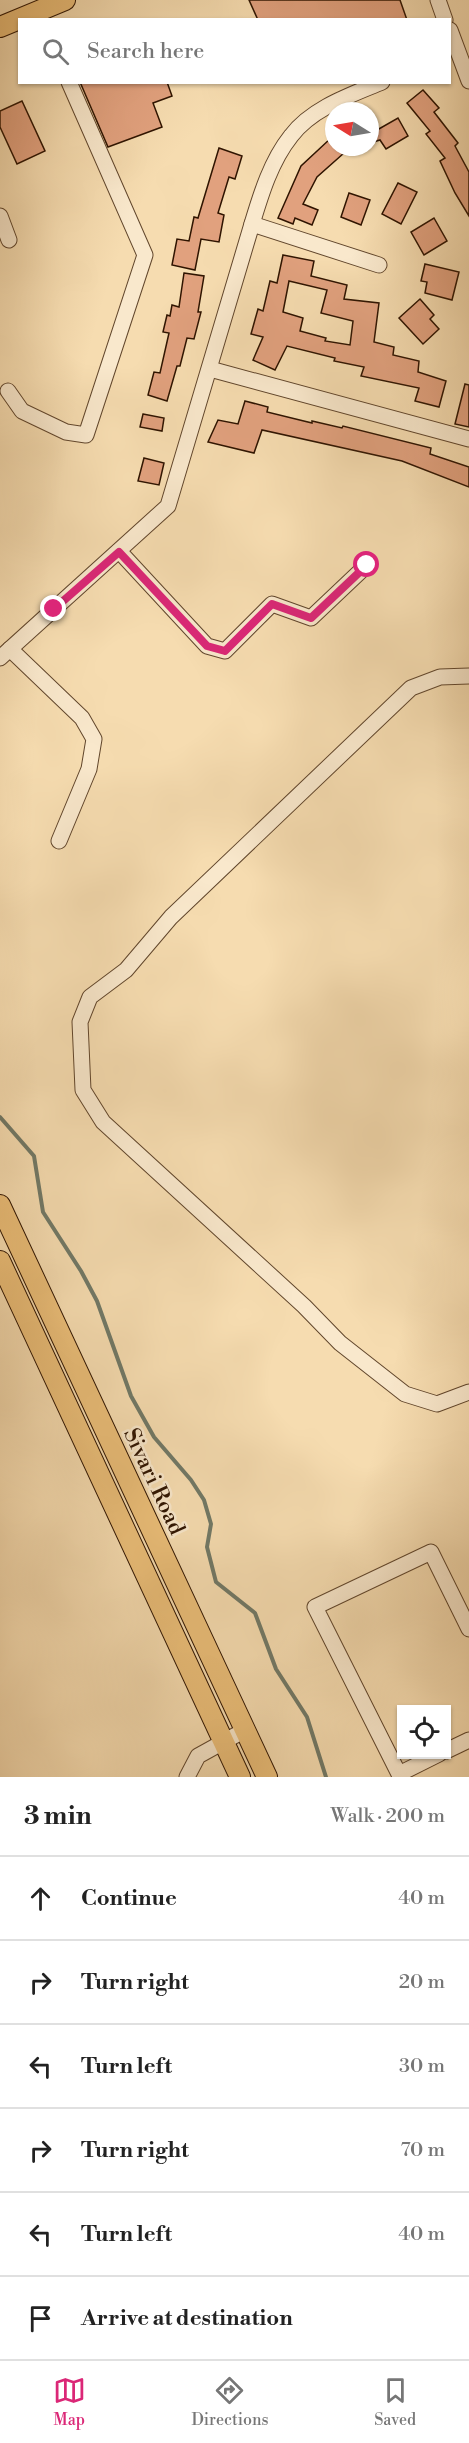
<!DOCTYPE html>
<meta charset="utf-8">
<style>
body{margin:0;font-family:"Libre Bodoni",serif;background:#f6f6f6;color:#222}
.controls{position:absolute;right:18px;bottom:18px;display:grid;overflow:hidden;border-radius:0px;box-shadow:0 2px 4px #0004}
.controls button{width:54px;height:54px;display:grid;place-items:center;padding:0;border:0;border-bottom:2px solid #e0e0e0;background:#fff;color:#222;font:30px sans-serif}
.compass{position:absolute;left:325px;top:102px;width:54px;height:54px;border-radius:50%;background:#fff;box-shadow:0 2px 4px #0004;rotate:281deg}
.stop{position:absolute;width:18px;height:18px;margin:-14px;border:4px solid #db2777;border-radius:50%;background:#fff}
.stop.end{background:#db2777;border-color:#fff;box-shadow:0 2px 6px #0008}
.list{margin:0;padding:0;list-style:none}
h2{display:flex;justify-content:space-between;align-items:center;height:78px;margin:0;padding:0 24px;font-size:26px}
h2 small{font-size:20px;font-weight:400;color:#767676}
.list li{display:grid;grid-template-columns:39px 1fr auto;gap:18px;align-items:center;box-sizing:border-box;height:84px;padding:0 24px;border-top:2px solid #e0e0e0}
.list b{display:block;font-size:22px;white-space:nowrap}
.list em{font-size:20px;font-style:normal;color:#767676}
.icon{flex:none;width:33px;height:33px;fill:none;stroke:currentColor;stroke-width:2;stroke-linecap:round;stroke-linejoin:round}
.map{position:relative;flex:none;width:469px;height:1777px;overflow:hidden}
.search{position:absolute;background:#fff;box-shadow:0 2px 4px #0004;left:18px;right:18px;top:18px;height:66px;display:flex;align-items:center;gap:15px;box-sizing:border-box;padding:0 21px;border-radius:0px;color:#767676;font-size:22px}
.sheet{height:582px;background:#fff}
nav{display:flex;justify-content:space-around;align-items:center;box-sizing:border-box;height:84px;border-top:2px solid #e0e0e0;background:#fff;font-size:16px;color:#767676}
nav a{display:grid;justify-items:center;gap:3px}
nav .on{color:#db2777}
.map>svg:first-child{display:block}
</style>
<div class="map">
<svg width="469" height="1777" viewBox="0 0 469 1777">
<rect width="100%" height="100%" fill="#f6dcb0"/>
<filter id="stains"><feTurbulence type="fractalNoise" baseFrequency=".00333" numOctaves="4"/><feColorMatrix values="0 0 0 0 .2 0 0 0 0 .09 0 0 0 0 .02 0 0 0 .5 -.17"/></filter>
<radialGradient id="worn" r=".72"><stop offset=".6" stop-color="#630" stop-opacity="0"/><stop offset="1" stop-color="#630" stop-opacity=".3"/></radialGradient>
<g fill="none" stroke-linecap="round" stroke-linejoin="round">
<!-- stream -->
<path stroke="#717967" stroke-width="4" d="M0 1117 34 1156 43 1212 81 1271 97 1301 131 1396 154 1437 191 1480 204 1500 211 1524 207 1547 216 1582 255 1613 276 1669 307 1717 326 1777"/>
</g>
<!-- building -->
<g fill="#e1a17e" stroke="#2f1400" stroke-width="1.5" fill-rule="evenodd">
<path d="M249 0H400L407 20H258Z"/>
<path d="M80 82H167L172 96 153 103 162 127 108 147Z"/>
<path d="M423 90 439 108 434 112 458 143 455 146 469 172V216L455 193 440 161 445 158 426 134 430 131 407 103Z"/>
<path d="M22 101 45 151 17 164 0 127V111Z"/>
<path d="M398 118 408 136 386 149 380 140 370 143V134Z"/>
<path d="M331 138 334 147H339L344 153 317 177 303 204 318 210 312 225 295 218 293 224 278 218 301 166Z"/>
<path d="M219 148 242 156 235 179 229 177 218 213 224 215 219 242 201 239 195 270 172 265 177 239 189 241 194 217 198 218Z"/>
<path d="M398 183 417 192 401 224 382 214Z"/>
<path d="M349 193 370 200 361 225 341 217Z"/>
<path d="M434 218 447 241 424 255 411 232Z"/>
<path d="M283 255 314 261 311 276 347 285 344 299 379 303 374 342 394 347 393 355 419 361 418 372 446 381 439 407 415 401 419 388 361 376 364 367 334 361 335 358 287 346 275 370 253 360 263 337 251 334 258 309 263 311 270 281 277 283ZM289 281 327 290 321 313 353 321 350 345 325 341 326 338 300 331 303 318 283 312Z"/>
<path d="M425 264 459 272 452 300 425 293 427 282 421 281Z"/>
<path d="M184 273 204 276 198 312H201L194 339 187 338 180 366H177L167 401 148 395 154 372 160 373 169 333 163 332 167 315 170 316 172 305 179 307Z"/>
<path d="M420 299 434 315 430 319 439 329 423 344 399 318Z"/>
<path d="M465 384 469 385V427L455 424Z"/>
<path d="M245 401 268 407 267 412 312 423V421L342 428 343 426 431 448 430 454 469 467V487L402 461 262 430 254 453 208 442 218 420 238 424Z"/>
<path d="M143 414 164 418 162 431 140 427Z"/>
<path d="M144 458 164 463 159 485 138 481Z"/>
</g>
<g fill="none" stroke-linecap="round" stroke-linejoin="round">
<!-- minor casing -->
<g stroke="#61462c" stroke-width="17">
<g id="minor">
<path d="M438 0 445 20"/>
<path d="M450 30 469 81"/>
<path d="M0 216 9 240"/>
<path d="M252 224 379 265"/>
<path d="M210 369 469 439"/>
<path d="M8 391 22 411 66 432 86 435 145 255 69 82"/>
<path d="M119 551 207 646 225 651 272 604 311 618 367 565"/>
<path d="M10 649 82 718 94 739 89 769 59 841"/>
<path d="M0 658 168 506 252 224C261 194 271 161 291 136 312 108 351 95 382 82"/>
<path d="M469 676 440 677 411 688 171 917 126 970 90 997 80 1022 83 1090 103 1122 304 1306 340 1343 405 1394 437 1404 469 1392"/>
<path d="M446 1751 469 1740"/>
<path d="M439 1754 399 1774 315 1607 431 1552 469 1629"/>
<path d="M187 1777 198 1756 245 1730"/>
</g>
</g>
<!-- major casing -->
<g stroke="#2f1400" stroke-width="22">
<g id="major">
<path d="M0 27 65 0"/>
<path d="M0 1205 267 1777"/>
<path d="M0 1261 240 1777"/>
</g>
</g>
<!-- minor -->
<use href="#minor" stroke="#f9e8cc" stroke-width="15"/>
<!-- major -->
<use href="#major" stroke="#ebbe78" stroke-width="20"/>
</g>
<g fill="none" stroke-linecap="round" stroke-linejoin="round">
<!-- route -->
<path stroke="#db2777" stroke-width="8" d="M54 609 119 552 207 646 225 651 272 604 311 618 367 565"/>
</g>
<g text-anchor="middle" stroke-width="5" stroke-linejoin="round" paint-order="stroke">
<!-- street labels -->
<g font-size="22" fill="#2f1400" stroke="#f9e8cc">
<text transform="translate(155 1481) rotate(65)" y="8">Sivari Road</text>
</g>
</g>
<rect width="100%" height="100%" filter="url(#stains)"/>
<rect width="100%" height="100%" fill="url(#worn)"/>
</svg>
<div class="controls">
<button><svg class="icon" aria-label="locate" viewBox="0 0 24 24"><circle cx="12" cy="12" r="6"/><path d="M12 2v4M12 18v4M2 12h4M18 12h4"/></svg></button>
</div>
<svg class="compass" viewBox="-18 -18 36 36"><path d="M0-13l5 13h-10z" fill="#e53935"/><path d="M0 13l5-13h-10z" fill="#767676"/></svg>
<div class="stop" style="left:367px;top:565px"></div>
<div class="stop end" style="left:54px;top:609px"></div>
<div class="search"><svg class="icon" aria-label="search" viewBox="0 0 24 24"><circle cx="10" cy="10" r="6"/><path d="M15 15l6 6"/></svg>Search here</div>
</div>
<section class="sheet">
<h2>3 min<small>Walk · 200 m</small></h2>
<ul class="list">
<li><svg class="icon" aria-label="ahead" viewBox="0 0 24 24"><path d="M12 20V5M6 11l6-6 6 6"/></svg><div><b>Continue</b></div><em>40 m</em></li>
<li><svg class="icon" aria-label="right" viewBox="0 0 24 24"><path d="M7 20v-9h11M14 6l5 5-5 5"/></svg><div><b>Turn right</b></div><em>20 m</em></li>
<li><svg class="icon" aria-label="left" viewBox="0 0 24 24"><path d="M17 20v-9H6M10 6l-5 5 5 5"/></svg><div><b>Turn left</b></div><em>30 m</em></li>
<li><svg class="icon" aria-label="right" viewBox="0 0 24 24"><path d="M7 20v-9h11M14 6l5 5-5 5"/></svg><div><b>Turn right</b></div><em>70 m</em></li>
<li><svg class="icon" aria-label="left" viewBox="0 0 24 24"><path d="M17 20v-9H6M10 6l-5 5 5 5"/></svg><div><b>Turn left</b></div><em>40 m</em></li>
<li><svg class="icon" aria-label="arrive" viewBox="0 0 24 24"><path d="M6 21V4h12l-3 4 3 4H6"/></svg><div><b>Arrive at destination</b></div></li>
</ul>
</section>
<nav>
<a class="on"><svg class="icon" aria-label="map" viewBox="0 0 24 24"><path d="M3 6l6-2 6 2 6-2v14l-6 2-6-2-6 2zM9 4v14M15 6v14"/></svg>Map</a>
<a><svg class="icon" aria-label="directions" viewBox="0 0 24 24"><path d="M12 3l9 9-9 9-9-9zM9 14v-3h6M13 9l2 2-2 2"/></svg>Directions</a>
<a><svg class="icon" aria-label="saved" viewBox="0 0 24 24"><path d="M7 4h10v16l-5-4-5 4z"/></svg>Saved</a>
</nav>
